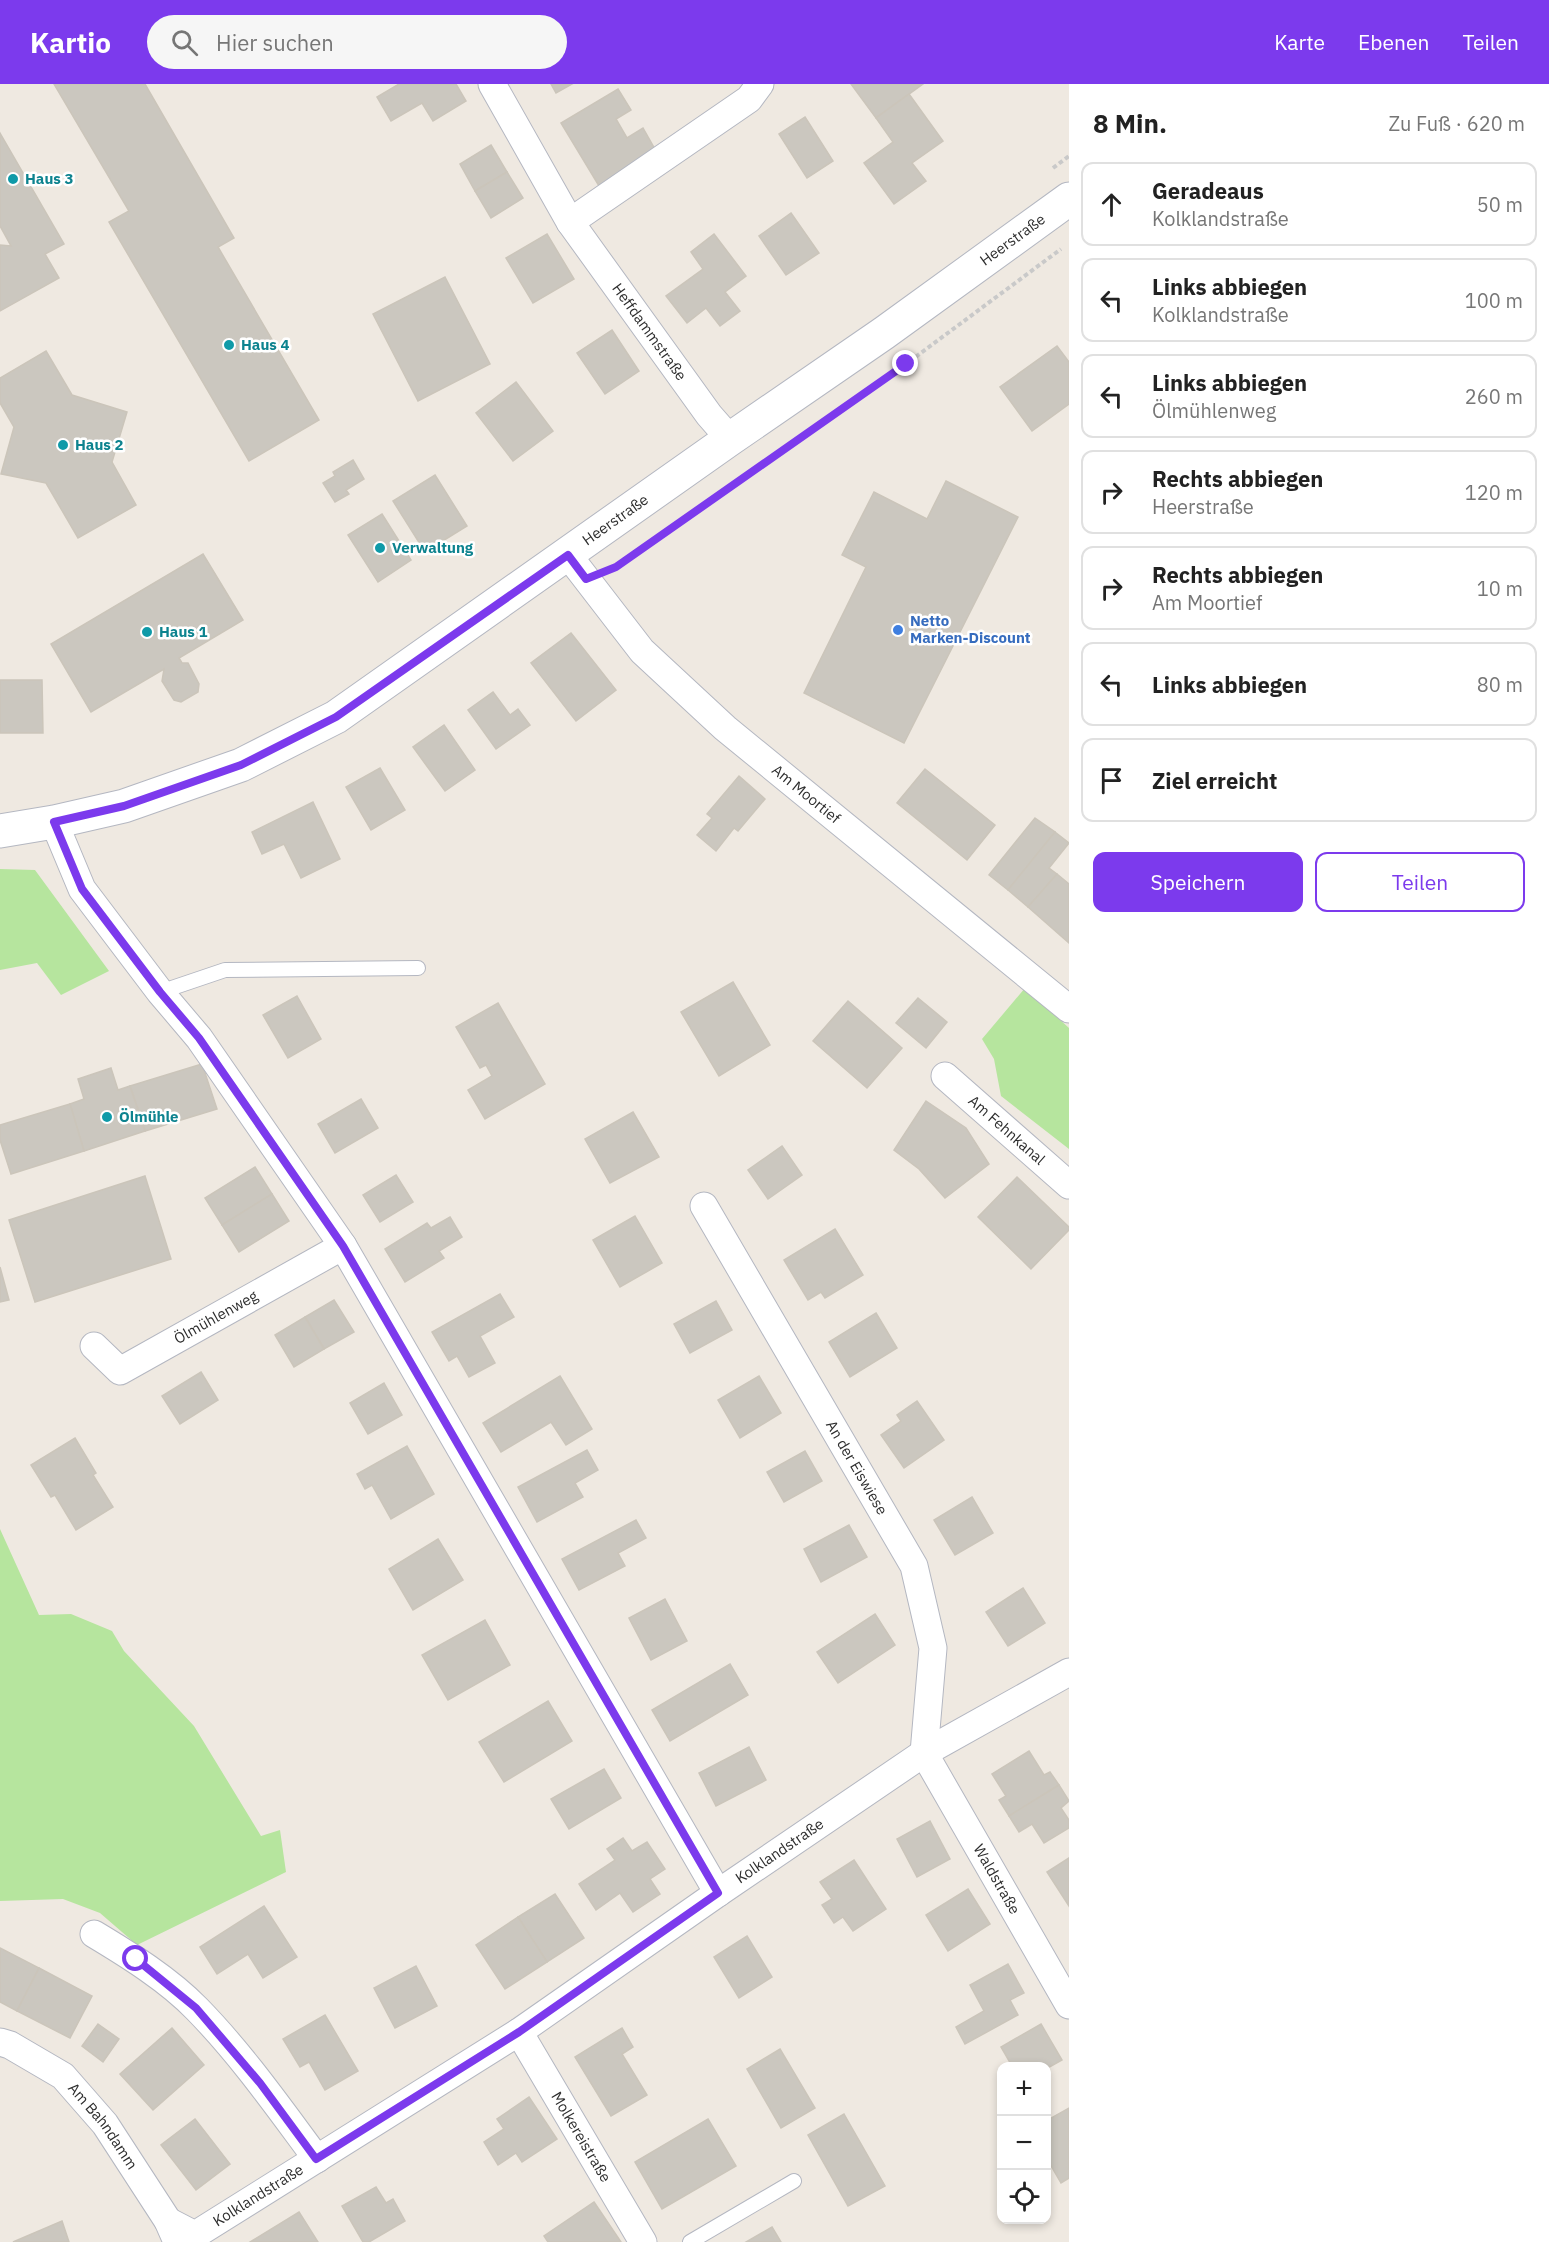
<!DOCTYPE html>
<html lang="de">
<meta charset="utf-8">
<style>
body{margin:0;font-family:"IBM Plex Sans",sans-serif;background:#f6f6f6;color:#222}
.controls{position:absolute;right:18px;bottom:18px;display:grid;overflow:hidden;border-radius:12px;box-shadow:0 3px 9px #0003}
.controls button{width:54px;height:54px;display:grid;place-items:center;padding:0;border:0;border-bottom:2px solid #e0e0e0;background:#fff;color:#222;font:30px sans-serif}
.stop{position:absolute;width:18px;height:18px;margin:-14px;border:4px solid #7c3aed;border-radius:50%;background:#fff}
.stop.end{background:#7c3aed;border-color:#fff;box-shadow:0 2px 6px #0008}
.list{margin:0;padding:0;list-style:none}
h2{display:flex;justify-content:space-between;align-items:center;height:78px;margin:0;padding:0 24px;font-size:26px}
h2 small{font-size:20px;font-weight:400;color:#767676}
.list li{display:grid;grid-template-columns:39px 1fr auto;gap:18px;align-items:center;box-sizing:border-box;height:84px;margin:0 12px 12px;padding:0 12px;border:2px solid #e0e0e0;border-radius:12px}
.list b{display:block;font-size:22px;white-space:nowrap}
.list p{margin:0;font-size:20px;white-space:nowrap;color:#767676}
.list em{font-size:20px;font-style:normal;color:#767676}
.actions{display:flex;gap:12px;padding:18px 24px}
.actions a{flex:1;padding:14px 0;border:2px solid #7c3aed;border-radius:12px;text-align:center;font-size:21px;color:#7c3aed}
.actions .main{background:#7c3aed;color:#fff}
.icon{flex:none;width:33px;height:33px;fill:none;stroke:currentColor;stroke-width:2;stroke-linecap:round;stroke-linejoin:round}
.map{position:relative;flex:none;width:1069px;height:2158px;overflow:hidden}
header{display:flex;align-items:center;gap:36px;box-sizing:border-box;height:84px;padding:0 30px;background:#7c3aed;color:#fff}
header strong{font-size:28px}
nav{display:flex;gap:33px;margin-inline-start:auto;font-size:21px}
.search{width:420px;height:54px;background:#f6f6f6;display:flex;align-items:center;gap:15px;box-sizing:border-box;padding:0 21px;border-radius:33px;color:#767676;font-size:22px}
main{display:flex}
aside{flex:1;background:#fff}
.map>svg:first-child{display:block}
</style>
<header>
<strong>Kartio</strong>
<div class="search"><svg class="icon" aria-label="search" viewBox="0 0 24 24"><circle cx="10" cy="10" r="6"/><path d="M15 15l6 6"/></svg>Hier suchen</div>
<nav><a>Karte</a><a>Ebenen</a><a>Teilen</a></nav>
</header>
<main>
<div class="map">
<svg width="1069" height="2158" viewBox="0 0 1069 2158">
<rect width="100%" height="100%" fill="#efe9e1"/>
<!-- green -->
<g fill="#b6e59e">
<path d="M0 785 35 786 109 887 61 911 37 879 0 886Z"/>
<path d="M1025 904 1069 944V1065L1001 1012 994 975 982 955Z"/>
<path d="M0 1445 39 1531 71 1530 112 1547 124 1567 194 1642 261 1752 280 1746 286 1788 137 1861 100 1829 63 1815 0 1817Z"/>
</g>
<!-- building -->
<g fill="#cbc7bf" stroke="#cbc5ba" stroke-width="1.5">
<path d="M54 0H145L234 154 218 163 319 336 249 377 109 138 129 127Z"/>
<path d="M399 0H456L466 17 433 37 422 19 391 37 377 13Z"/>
<path d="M551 0H572L556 9Z"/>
<path d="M851 0H923L876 34Z"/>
<path d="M618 5 631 26 616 35 627 54 643 44 656 67 599 102 561 39Z"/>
<path d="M909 10 943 57 912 79 926 97 894 120 864 79 893 58 876 34Z"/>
<path d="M805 33 833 77 807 94 779 50Z"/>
<path d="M0 49 64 160 45 170 59 194 0 227V161L11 162 0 142Z"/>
<path d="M491 61 507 88 475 107 460 80Z"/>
<path d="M507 88 523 114 491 134 475 107Z"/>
<path d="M791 129 819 169 786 191 759 152Z"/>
<path d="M547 150 574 195 533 219 506 174Z"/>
<path d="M714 150 746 192 725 208 740 227 720 242 706 224 687 239 666 212 703 185 691 168Z"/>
<path d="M445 193 490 280 418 317 373 230Z"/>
<path d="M612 246 639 287 605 310 577 269Z"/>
<path d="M1057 262 1069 278V320L1032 347 1000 303Z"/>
<path d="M46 267 72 311 127 328 112 378 136 421 78 454 46 399 1 390 14 343 0 319V294Z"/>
<path d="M516 298 553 347 513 377 476 329Z"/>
<path d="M353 376 364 395 346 406 349 410 335 418 323 399 335 392 333 388Z"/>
<path d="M435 391 467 442 425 468 393 417Z"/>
<path d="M946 397 1018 433 904 659 804 609 866 483 842 471 874 408 927 435Z"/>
<path d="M382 430 411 476 378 498 348 451Z"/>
<path d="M203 470 243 536 179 574 182 579H188L199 600 198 608 181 618 174 616 162 597 164 585 91 628 51 560Z"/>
<path d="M571 549 616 606 576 637 531 579Z"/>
<path d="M0 596H42L43 649H0Z"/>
<path d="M493 608 510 631 518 625 530 641 496 665 468 626Z"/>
<path d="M444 641 475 686 445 707 413 663Z"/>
<path d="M380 684 405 726 371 746 346 703Z"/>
<path d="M925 685 995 741 967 776 897 719Z"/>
<path d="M739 692 765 715 738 747 734 744 716 767 697 751 712 734 707 730Z"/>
<path d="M313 718 340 775 301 794 284 760 262 770 252 748Z"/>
<path d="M1035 734 1055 748 1008 806 989 791Z"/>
<path d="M1055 748 1069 759 1049 784 1057 790 1028 823 1008 806Z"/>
<path d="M1057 790 1069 800V859L1028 823Z"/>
<path d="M733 898 770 961 719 992 681 928Z"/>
<path d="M297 912 321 955 288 974 263 931Z"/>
<path d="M918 914 947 938 926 964 896 939Z"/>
<path d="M848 917 902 964 867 1004 813 957Z"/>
<path d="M498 919 545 1000 485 1035 468 1006 492 992 486 981 480 984 456 943Z"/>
<path d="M202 980 217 1025 145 1047 130 1002Z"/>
<path d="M111 984 118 1006 130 1002 145 1047 84 1067 70 1020 84 1015 78 995Z"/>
<path d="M361 1015 378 1044 335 1069 318 1040Z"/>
<path d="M926 1017 966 1044 989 1080 945 1114 919 1085 894 1066Z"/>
<path d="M70 1020 84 1067 11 1090 0 1056V1041Z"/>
<path d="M633 1028 659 1073 610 1099 585 1055Z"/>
<path d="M782 1062 802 1091 768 1115 748 1086Z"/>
<path d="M255 1083 272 1110 222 1141 205 1114Z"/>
<path d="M396 1091 413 1118 380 1138 363 1111Z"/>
<path d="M145 1092 171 1175 35 1218 9 1136Z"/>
<path d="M1017 1093 1069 1143V1146L1031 1185 978 1133Z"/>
<path d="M272 1110 289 1137 239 1168 222 1141Z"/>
<path d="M635 1132 662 1179 620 1203 593 1156Z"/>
<path d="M450 1133 462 1153 439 1167 444 1174 405 1198 385 1165 427 1139 431 1144Z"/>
<path d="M835 1145 863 1191 825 1214 821 1208 808 1216 784 1176Z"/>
<path d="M0 1183 9 1216 0 1218Z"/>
<path d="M500 1210 514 1233 480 1252 495 1279 469 1293 457 1272 449 1277 432 1248Z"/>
<path d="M334 1216 354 1248 324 1265 305 1233Z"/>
<path d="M716 1217 732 1246 690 1269 674 1240Z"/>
<path d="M876 1229 897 1264 850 1293 829 1258Z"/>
<path d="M305 1233 324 1265 294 1283 275 1251Z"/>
<path d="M201 1288 218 1316 180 1340 162 1312Z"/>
<path d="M560 1292 592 1345 566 1361 551 1338 501 1368 483 1339Z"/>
<path d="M759 1292 781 1329 740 1354 718 1316Z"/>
<path d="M384 1299 402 1331 368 1350 350 1319Z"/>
<path d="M917 1317 944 1356 904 1384 881 1351 901 1337 897 1331Z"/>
<path d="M75 1354 96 1389 93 1391 113 1423 76 1446 55 1411 51 1413 31 1381Z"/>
<path d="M407 1362 434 1410 391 1435 372 1401 365 1405 357 1390Z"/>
<path d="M587 1366 598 1386 575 1399 583 1413 537 1438 518 1403Z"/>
<path d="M805 1367 822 1397 784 1418 767 1388Z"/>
<path d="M972 1413 993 1449 955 1471 934 1436Z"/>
<path d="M636 1436 646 1454 618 1469 625 1482 579 1506 562 1475Z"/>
<path d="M849 1441 867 1473 821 1498 804 1465Z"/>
<path d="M438 1455 463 1496 413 1526 389 1485Z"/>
<path d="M1023 1504 1045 1539 1008 1562 986 1528Z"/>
<path d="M665 1515 687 1557 651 1576 629 1534Z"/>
<path d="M875 1530 895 1561 838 1599 817 1568Z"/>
<path d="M485 1536 510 1581 448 1616 422 1571Z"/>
<path d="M730 1580 748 1611 670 1657 652 1626Z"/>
<path d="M548 1617 572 1657 504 1698 479 1658Z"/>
<path d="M749 1663 766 1696 716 1722 699 1689Z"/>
<path d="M1029 1667 1044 1691 1050 1688 1059 1701 1009 1732 999 1716 1006 1712 992 1690Z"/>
<path d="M604 1685 621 1714 569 1745 551 1715Z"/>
<path d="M1059 1701 1069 1717 1061 1724 1069 1736V1744L1044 1759 1032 1740 1019 1748 1009 1732Z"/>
<path d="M930 1737 950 1775 917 1793 897 1755Z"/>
<path d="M623 1754 632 1767 647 1758 665 1785 650 1795 660 1810 633 1828 620 1809 596 1826 579 1800 615 1776 607 1765Z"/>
<path d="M1069 1774V1822L1047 1788Z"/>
<path d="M854 1776 886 1825 853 1847 843 1833 834 1839 822 1821 832 1815 820 1798Z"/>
<path d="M968 1805 990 1840 948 1867 926 1831Z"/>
<path d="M555 1810 584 1854 547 1878 518 1833Z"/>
<path d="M264 1822 297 1873 263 1894 248 1870 217 1890 200 1863Z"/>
<path d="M518 1833 547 1878 505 1905 476 1861Z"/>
<path d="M747 1852 772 1893 739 1914 714 1873Z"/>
<path d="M0 1864 39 1884 17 1927 0 1918Z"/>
<path d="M1008 1880 1024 1909 1010 1916 1018 1931 965 1960 956 1943 984 1927 970 1901Z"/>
<path d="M416 1882 437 1922 395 1944 374 1904Z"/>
<path d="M39 1884 92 1912 70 1954 17 1927Z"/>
<path d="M325 1931 358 1987 325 2006 309 1978 300 1983 283 1955Z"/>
<path d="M98 1940 119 1955 103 1978 82 1962Z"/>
<path d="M1041 1940 1062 1976 1046 1985V1982H1012L1001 1963Z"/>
<path d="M172 1944 204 1981 153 2026 120 1990Z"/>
<path d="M622 1944 633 1963 622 1970 647 2011 611 2032 575 1973Z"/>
<path d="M780 1965 815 2024 781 2044 747 1985Z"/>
<path d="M529 2013 557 2055 522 2078 516 2069 498 2081 484 2058 504 2045 497 2035Z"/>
<path d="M1069 2024V2094L1061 2099 1046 2073V2037Z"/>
<path d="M844 2030 885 2102 848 2122 808 2051Z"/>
<path d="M195 2035 230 2080 196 2106 161 2061Z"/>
<path d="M708 2035 736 2082 662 2125 635 2078Z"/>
<path d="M376 2103 386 2119 393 2115 405 2137 369 2158H363L342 2122Z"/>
<path d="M594 2118 621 2158H548L544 2152Z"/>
<path d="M299 2128 318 2158H250Z"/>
<path d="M62 2137 69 2158H13Z"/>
<path d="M772 2143 781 2158H746Z"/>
</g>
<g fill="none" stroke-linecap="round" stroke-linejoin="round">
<!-- service casing -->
<g stroke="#b4b7c1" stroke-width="16">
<g id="service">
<path d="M160 908 225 886 418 884"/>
<path d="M690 2158 794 2097"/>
</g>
</g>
<!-- minor casing -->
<g stroke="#b4b7c1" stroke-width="29">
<g id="minor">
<path id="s1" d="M492 0 570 138 709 331 730 355"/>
<path d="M570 138 749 15 760 0"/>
<path id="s2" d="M568 471 642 567 725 644 1069 925"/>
<path d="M54 738 82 805 160 908 199 954 343 1162 718 1809"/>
<path id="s3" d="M945 992 1069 1101"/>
<path id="s4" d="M704 1122 914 1482 933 1564 924 1669 1069 1921"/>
<path id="s5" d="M94 1262 120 1287 343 1162"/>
<path d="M94 1850C129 1871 169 1896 197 1925 242 1971 279 2024 317 2075"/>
<path id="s6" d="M519 1948 643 2158"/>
<path id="s7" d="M0 1958 10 1961 63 1992 105 2040 168 2137 175 2153"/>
<path id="s8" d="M168 2137 195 2151 519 1948 718 1809 924 1669 1069 1588"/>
</g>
</g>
<!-- tertiary casing -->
<g stroke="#b4b7c1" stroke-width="35">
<g id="tertiary">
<path id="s9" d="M0 747 54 738 124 722 241 681 336 633 730 355 884 249 1069 115"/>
</g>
</g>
<!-- path -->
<g stroke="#c9c9c9" stroke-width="4" stroke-dasharray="4.5 3" stroke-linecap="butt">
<path d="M1053 84 1069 72"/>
<path d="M615 484 906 280 1061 165"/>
</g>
<!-- service -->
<use href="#service" stroke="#fff" stroke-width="14"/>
<!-- minor -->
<use href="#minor" stroke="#fff" stroke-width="27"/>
<!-- tertiary -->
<use href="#tertiary" stroke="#fff" stroke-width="33"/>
</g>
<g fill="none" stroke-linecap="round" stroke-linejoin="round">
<!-- route -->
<path stroke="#7c3aed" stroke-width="8" d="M136 1875 196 1924 260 1999 316 2075 519 1948 718 1809 343 1162 199 954 160 908 82 805 54 738 124 722 241 681 336 633 568 471 586 495 616 483 906 280"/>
</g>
<!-- markers -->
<g fill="#0f9aa8" stroke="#fff" stroke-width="2">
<circle cx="13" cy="95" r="6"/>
<circle cx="229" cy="261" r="6"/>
<circle cx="63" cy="361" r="6"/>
<circle cx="380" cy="464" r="6"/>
<circle cx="147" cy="548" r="6"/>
<circle cx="107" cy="1033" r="6"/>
</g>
<circle fill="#3f7fe0" stroke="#fff" stroke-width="2" cx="898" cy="546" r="6"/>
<g text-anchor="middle" stroke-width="5" stroke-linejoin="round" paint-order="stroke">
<!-- culture labels -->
<g font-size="15" font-weight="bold" fill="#0d838f" stroke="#fff" text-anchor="start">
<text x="25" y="100">Haus 3</text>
<text x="241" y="266">Haus 4</text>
<text x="75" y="366">Haus 2</text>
<text x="392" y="469">Verwaltung</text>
<text x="159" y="553">Haus 1</text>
<text x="119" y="1038">Ölmühle</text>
</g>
<!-- street labels -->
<g font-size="15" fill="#2e2e2e" stroke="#fff">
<text dy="5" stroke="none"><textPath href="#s9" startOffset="1185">Heerstraße</textPath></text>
<text dy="5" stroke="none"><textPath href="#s1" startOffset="294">Heffdammstraße</textPath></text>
<text dy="5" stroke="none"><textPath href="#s9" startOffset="699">Heerstraße</textPath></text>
<text dy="5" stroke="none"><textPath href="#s2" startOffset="339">Am Moortief</textPath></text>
<text dy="5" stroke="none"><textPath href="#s3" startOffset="82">Am Fehnkanal</textPath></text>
<text dy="5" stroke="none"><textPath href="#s5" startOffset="146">Ölmühlenweg</textPath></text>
<text dy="5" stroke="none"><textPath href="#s4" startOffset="303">An der Eiswiese</textPath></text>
<text dy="5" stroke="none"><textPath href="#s8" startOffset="730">Kolklandstraße</textPath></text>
<text dy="5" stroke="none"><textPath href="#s4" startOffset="752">Waldstraße</textPath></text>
<text dy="5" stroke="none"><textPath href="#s7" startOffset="136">Am Bahndamm</textPath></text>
<text dy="5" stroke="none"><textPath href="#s6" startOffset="122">Molkereistraße</textPath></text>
<text dy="5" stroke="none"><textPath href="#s8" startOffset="105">Kolklandstraße</textPath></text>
</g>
<!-- shop labels -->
<g font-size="15" font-weight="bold" fill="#366cbe" stroke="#fff" text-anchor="start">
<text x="910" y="542">Netto<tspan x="910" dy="17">Marken-Discount</tspan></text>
</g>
</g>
</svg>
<div class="controls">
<button>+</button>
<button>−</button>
<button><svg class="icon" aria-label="locate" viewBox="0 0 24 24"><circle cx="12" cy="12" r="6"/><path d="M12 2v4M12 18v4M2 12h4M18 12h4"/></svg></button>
</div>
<div class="stop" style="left:136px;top:1875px"></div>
<div class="stop end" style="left:906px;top:280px"></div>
</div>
<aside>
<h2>8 Min.<small>Zu Fuß · 620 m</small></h2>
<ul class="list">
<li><svg class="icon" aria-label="ahead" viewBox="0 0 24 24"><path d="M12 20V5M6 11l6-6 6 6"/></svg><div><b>Geradeaus</b><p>Kolklandstraße</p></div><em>50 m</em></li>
<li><svg class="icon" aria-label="left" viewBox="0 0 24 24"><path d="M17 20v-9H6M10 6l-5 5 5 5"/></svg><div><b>Links abbiegen</b><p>Kolklandstraße</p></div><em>100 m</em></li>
<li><svg class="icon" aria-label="left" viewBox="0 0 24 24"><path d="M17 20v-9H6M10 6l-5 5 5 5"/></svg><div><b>Links abbiegen</b><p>Ölmühlenweg</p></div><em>260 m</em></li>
<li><svg class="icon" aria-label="right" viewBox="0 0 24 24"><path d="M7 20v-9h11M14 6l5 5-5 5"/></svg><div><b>Rechts abbiegen</b><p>Heerstraße</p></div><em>120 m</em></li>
<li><svg class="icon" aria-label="right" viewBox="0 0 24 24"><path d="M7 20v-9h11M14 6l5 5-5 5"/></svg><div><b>Rechts abbiegen</b><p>Am Moortief</p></div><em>10 m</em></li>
<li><svg class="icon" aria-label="left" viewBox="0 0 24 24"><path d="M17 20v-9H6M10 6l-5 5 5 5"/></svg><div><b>Links abbiegen</b></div><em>80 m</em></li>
<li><svg class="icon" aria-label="arrive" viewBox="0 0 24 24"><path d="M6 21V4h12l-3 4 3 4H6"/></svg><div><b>Ziel erreicht</b></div></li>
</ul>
<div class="actions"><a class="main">Speichern</a><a>Teilen</a></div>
</aside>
</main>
